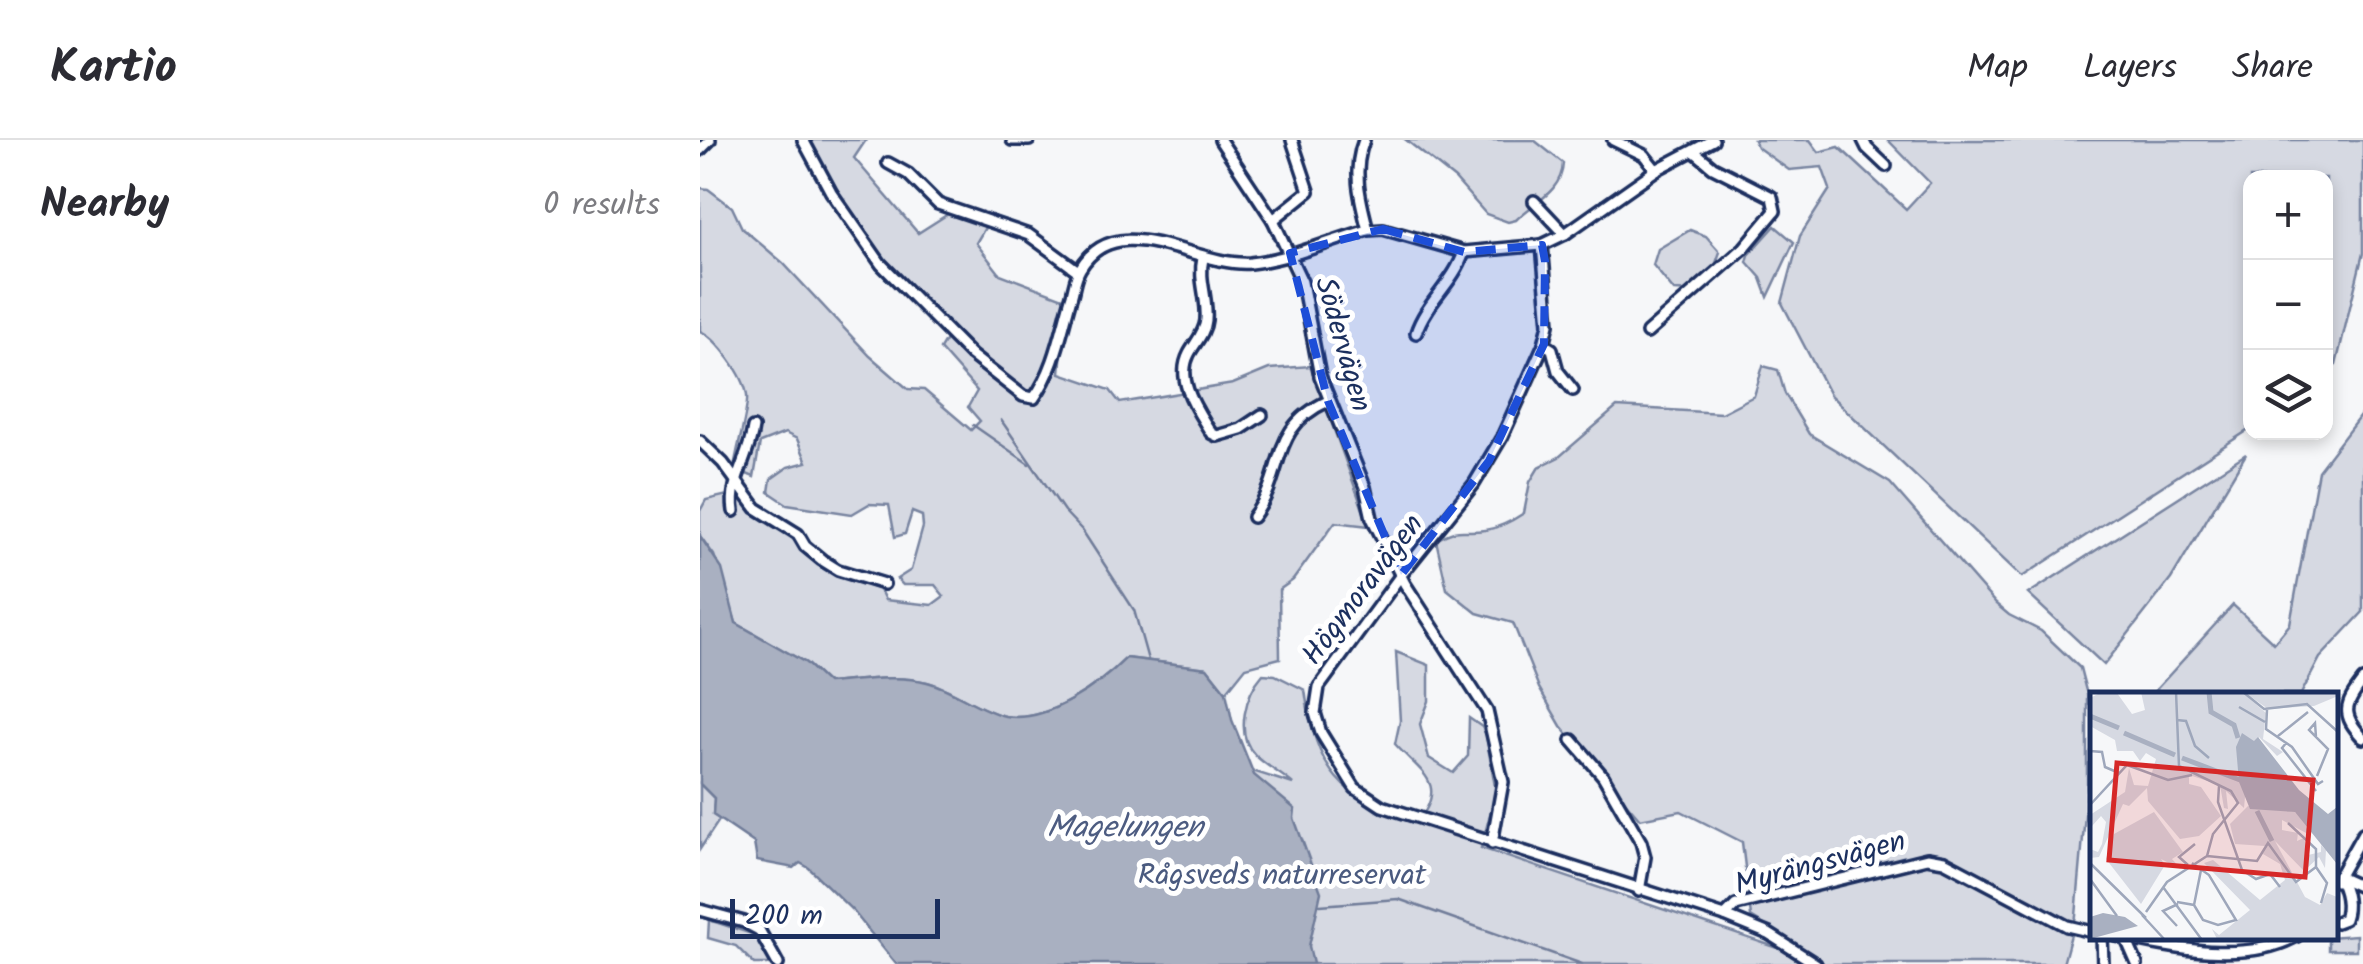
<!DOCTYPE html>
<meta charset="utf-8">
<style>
body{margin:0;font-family:Kalam,sans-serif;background:#f7f7f7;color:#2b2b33}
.controls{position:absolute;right:30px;top:30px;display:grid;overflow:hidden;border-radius:20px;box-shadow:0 5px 15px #0003}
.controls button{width:90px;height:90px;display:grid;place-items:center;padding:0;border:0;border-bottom:2px solid #e1e1e2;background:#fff;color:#2b2b33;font:50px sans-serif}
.scale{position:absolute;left:30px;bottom:25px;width:210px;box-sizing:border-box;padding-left:10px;border:5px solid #1b2f5e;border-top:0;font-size:28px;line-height:35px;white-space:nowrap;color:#1b2f5e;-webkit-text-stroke:8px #fff;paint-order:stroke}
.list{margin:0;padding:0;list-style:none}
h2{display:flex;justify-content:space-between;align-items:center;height:130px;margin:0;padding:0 40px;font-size:42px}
h2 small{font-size:32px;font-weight:400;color:#7c7c81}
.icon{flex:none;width:55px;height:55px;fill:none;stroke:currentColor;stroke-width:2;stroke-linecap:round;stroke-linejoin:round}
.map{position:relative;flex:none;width:1663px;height:824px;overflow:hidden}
header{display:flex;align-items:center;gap:60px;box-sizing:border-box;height:140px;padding:0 50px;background:#fff;border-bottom:2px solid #e1e1e2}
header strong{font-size:48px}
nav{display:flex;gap:55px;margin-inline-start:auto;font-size:35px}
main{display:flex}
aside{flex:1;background:#fff}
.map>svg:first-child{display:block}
</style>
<header>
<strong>Kartio</strong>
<nav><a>Map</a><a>Layers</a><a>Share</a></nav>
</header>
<main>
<aside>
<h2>Nearby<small>0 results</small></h2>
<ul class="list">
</ul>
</aside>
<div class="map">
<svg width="1663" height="824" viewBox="0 0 1663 824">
<rect width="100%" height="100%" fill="#f6f7f9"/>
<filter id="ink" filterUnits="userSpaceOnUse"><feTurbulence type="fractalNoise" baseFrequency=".01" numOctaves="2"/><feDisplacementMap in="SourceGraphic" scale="20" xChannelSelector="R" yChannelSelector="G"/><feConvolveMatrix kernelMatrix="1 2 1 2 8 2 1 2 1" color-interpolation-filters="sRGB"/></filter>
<g filter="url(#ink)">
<!-- green -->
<g fill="#d6d9e2" stroke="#7884a0" stroke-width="2.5">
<path d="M111 0H166L154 18 218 93 248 74 286 86 276 103 300 134 366 159 360 233 410 250 420 263 533 244 569 229 611 226 669 386 635 382 593 440 579 450 580 518 546 527 526 552 507 528 427 518C399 545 346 584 305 576 278 570 254 549 227 542 196 534 158 541 127 543L106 523 36 483 14 415 0 396V371L6 360 36 353 136 434 180 450 185 460 232 465 244 456 235 445H203L197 439 211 430 223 387 222 376 212 372 205 394 195 397 189 365 169 364 152 374 87 364 69 352 71 339 88 327 107 322 97 299 85 293 60 303 54 337 34 329C36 310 49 270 47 256 45 236 17 198 0 191V48L8 49 32 67 42 88 83 123 170 216 208 249 224 250 271 290 280 281 268 267 277 251 240 209 253 188 190 127 147 67Z"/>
<path d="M706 0H834L863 23C862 52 834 62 816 80L808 82 786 74 755 39Z"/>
<path d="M1054 0H1110L1119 12 1139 7 1206 69 1230 43 1188 0H1663V113L1636 225 1626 232V38H1550V289L1322 437 1130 255 1082 163 1100 96 1130 49 1122 27 1089 30 1057 7Z"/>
<path d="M1075 86 1094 102 1068 157 1061 138 1047 122 1049 115Z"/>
<path d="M990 90 1006 96 1020 112 1015 126 994 152 974 151 953 125 958 109Z"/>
<path d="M1063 226 1078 230 1085 254 1109 294 1190 343 1296 464 1309 475 1341 491 1380 528 1387 555V648L1393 641V652H1387L1376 776 1363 824H439L537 626 593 644C582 634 566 626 555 615 534 594 546 553 563 534L575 535 605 550C616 630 640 659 717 683 749 643 721 633 695 604L700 581 696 512 729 525V561L720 584 729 618 753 633 768 616 769 578 782 587 786 595 796 652 781 708 1093 813 1095 804 1051 777 1042 702 981 671 940 679 861 586 839 548 813 483 777 473 747 449 736 400C763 385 760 394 785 390 800 388 812 381 824 373L830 342 839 327 859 317 917 267 1021 273 1054 256Z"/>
<path d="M1663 272V472L1620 518 1601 554H1452L1533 465 1574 503 1590 484 1618 331Z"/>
<path d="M1546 314 1471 439 1404 525 1328 454Z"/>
<path d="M0 644 14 658 13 675 20 679 0 709Z"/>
<path d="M9 780 55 795 73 824H54L36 806 8 798Z"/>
<path d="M1656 795V810H1628V797Z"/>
</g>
<!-- water -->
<path fill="#a9b0c1" stroke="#707c99" stroke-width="2.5" d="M0 396 22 429 36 483 106 523 127 543C158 541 196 534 227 542 254 549 278 570 305 576 346 584 399 545 426 518L507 528 526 552 532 580 554 635 595 669 594 678 621 752 609 806 613 824H196L153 771 109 728 100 723 94 728 57 721 54 703 13 675 14 658 0 644Z"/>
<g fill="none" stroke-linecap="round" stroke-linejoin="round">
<!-- stream -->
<g stroke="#707c99" stroke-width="2.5">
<path d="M301 280 364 371 382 390 434 470 448 520"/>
<path d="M273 285 329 324"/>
<path d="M620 765 698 759 882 824"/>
</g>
<!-- street casing -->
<g stroke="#1b2f5e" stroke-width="16">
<g id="street">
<path d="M103 0 131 52 181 124 271 215 323 256 334 258C355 229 361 192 371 158 374 149 375 137 380 129 417 66 496 127 550 123 589 119 630 101 668 90L683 89 764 112 842 105"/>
<path d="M312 0H329"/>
<path d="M520 0 573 80 602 142 620 236 665 347 672 378 705 444 787 571 803 642 792 703"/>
<path d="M664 0C652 31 660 59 668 90"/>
<path d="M913 0 944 15 956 30"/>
<path d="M1013 0 956 30 865 94 842 105 849 184 844 204 802 297 774 344 701 435 619 547 615 573 621 593 655 648 682 666 1025 776 1069 794 1116 824"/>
<path d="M1163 0 1167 8 1186 26"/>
<path d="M0 10 10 0"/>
<path d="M188 23 208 34 238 64 329 95 378 131"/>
<path d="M834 61 865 94"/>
<path d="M573 80 609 51 592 0"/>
<path d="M503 118C498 140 508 158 506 180 505 193 495 203 489 214 475 241 498 271 511 293L517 296 541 289 562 275"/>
<path d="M716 193C726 162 754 143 764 112"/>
<path d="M947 193 1044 108 1075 71 1072 57 1013 27 995 12"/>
<path d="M844 204 852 209 858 231 873 250"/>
<path d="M0 301 23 323 56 368 98 394 105 406 122 420 138 430 184 444"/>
<path d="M34 371C29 342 49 318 53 288"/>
<path d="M553 377C587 333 567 289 628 261"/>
<path d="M1663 541C1644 566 1641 574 1663 598"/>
<path d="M872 600 903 636 941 702 945 717 939 751"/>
<path d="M1639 737 1663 748"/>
<path d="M1636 741 1663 693"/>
<path d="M0 770 44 782 59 790 78 824"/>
<path d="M1025 776 1036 765 1227 718 1244 721 1367 786 1393 792"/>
<path d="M1636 782 1644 779C1649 765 1645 749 1638 736"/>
<path d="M1402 796 1403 824"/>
<path d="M1416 796C1475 809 1545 824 1597 796"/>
<path d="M1426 799 1437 824"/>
</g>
</g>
<!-- street -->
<use href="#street" stroke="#fff" stroke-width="9"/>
</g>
</g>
<!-- marked area -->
<path fill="#1d4ed8" fill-opacity="0.2" stroke="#1d4ed8" stroke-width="8" stroke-dasharray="20 12" stroke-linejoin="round" d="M683 89 764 112 842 105 845 121 844 204 789 321 701 435 628 261 590 113Z"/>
<g text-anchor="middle" stroke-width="10" stroke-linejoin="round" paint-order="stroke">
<!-- street labels -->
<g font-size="30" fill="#1b2f5e" stroke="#fff">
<text transform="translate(644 204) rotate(74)" y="10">Södervägen</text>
<text transform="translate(662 449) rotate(-53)" y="10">Högmoravägen</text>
<text transform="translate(1120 722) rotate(-15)" y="10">Myrängsvägen</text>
</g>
<!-- park labels -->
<g font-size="30" fill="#4a5a7f" stroke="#fff">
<text x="582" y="744">Rågsveds naturreservat</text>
</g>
<!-- water labels -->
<g font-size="32" font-style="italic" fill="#4d5c81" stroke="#fff">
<text x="425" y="697">Magelungen</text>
</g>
</g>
<!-- overview -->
<g transform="translate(1390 552)">
<rect width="248" height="248" fill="#f6f7f9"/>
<path d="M12 0 27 1 42 22 55 18 51 0H152L176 21 173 47 193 60 187 64 169 45 159 60 154 116 136 99 138 117 134 116 130 93 99 83V92L111 95 131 124 109 144 90 147 58 109 57 96 39 114 33 112 9 165 0 166V157L8 160 12 152 16 130 11 124 2 134 0 123 35 100 39 76 44 93 58 94 66 67 56 61 50 69 43 59H27L25 48 0 34V6ZM154 0H247L248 4 224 14 178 17ZM158 114 205 120 215 128 218 142 192 128V138L208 141 207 149 214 146 218 163 231 160V153L236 158 235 176 229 165 214 179 185 149 215 205 230 213 237 201 247 205V247H127L122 237 129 243 160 218 114 171 123 168 170 208 195 188 190 172 173 162 175 154 145 152 140 132ZM64 120 93 160 82 167 91 177 71 167 75 173 51 212 16 167 24 142Z" fill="#d6d9e2"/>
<path d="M152 41 164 49 168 45 209 98 238 122 247 115V172L205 120 160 117 149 90 146 55ZM13 221 35 225 48 234 0 247V225Z" fill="#a9b0c1"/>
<path fill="none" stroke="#a9b0c1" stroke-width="5" d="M119 0 121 20 144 33 148 46M0 24 29 36M34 41 85 63M92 66 150 88M167 119 182 149"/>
<path fill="none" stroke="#9ea7bb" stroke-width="2.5" d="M153 0 174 17 217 12 248 40M149 15 175 30M177 18 176 37 202 55 228 92 233 89M87 28 96 29 105 54 119 66M188 44 218 20M226 45 225 31 219 38 238 57 227 84M197 50 192 56 226 99M0 59 12 60 15 75 29 81M129 94 128 110 152 178 166 187 180 182 190 195M0 113 37 73 78 88 102 83M198 131 226 157V175L237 191 231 211M117 164 167 169 178 151 206 190 226 175M0 171 56 226M98 173 89 165 105 152M0 187 27 224M73 195 112 248M87 210 104 213 113 228 128 233 146 228 119 183 102 171M104 213 111 178M56 220 77 190 117 164 123 142 148 111 141 99 89 74 86 0M52 223 75 248M87 234 73 219 88 212"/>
<path fill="#d62828" fill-opacity="0.15" stroke="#d62828" stroke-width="5" d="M27 71 223 88 215 185 19 168Z"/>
<rect width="248" height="248" fill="none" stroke="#1b2f5e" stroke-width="5"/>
</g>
</svg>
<div class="controls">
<button>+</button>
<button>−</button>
<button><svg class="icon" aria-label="layers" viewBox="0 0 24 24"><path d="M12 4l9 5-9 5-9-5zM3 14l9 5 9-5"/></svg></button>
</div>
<div class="scale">200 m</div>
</div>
</main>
